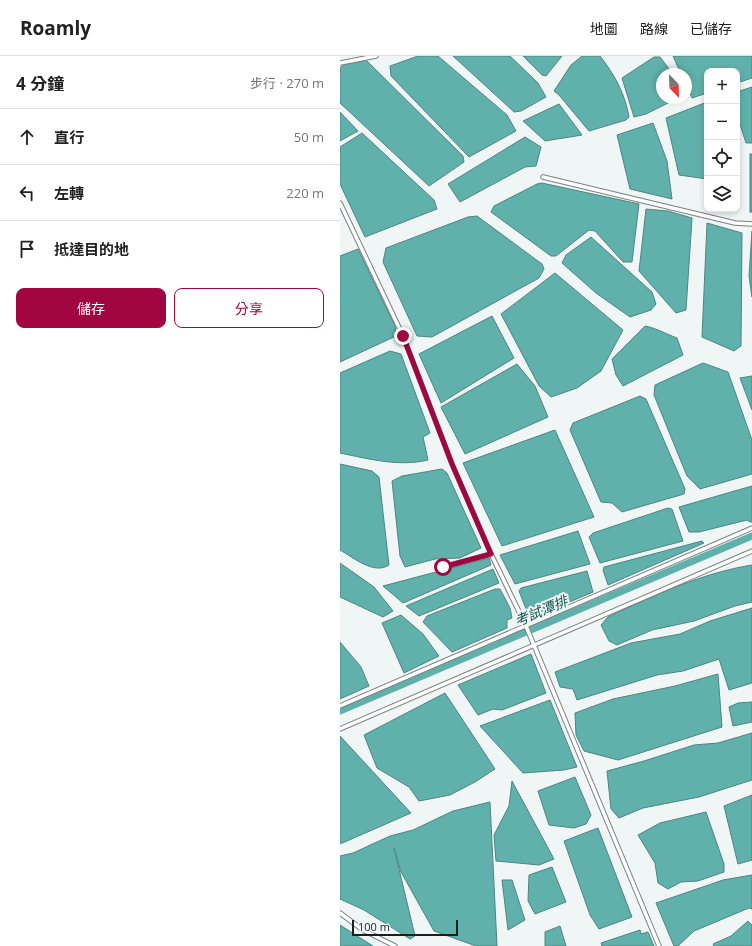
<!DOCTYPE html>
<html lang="zh-TW">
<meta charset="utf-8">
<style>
body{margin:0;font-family:"Open Sans","Noto Sans TC",sans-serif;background:#f2f2f2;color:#222}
.controls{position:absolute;right:12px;top:12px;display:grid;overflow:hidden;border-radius:8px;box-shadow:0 2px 6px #0003}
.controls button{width:36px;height:36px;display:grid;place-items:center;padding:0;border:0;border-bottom:1px solid #e0e0e0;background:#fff;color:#222;font:20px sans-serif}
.compass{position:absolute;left:316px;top:12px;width:36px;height:36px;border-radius:50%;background:#fff;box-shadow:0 2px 6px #0003;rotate:157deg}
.scale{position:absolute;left:12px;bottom:10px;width:106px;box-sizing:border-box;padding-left:4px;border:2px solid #1d1f1f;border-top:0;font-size:11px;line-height:14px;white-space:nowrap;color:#1d1f1f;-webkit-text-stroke:3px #f0f5f5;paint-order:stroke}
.stop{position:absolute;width:12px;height:12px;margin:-9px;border:3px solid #a20640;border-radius:50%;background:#fff}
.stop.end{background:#a20640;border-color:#fff;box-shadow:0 1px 4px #0008}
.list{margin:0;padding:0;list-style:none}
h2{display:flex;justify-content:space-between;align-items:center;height:52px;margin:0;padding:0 16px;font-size:17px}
h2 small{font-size:13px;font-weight:400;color:#767676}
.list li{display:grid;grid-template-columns:26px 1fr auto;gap:12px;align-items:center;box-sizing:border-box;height:56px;padding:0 16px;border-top:1px solid #e0e0e0}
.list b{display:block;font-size:15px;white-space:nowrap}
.list em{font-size:13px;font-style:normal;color:#767676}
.actions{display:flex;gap:8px;padding:12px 16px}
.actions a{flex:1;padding:9px 0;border:1px solid #a20640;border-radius:8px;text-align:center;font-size:14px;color:#a20640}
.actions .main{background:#a20640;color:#fff}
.icon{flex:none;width:22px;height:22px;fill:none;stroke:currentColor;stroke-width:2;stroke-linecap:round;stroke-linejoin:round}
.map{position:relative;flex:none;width:412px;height:890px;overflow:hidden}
header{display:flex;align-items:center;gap:24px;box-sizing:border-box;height:56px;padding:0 20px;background:#fff;border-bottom:1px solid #e0e0e0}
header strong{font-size:19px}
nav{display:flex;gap:22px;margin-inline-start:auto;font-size:14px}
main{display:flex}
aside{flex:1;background:#fff}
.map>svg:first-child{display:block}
</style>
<header>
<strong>Roamly</strong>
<nav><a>地圖</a><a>路線</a><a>已儲存</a></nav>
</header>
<main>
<aside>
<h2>4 分鐘<small>步行 · 270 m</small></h2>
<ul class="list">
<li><svg class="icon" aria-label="ahead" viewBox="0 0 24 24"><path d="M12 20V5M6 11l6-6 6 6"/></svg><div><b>直行</b></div><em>50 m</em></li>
<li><svg class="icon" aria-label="left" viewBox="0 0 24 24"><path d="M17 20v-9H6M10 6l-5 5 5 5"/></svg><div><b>左轉</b></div><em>220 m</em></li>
<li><svg class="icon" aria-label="arrive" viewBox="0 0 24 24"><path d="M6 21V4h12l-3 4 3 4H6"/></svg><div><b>抵達目的地</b></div></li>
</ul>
<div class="actions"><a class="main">儲存</a><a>分享</a></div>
</aside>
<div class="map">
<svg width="412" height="890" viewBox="0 0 412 890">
<rect width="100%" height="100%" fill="#f0f5f5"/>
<!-- water -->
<g fill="#60b1ab" stroke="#4c8581">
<path d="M78 0H98L167 59 176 75 129 101 51 20 50 10Z"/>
<path d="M113 0H170L198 27 206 41 181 55 174 56Z"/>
<path d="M183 0H222L206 20 202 19Z"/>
<path d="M242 0H260C274 18 285 37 289 61L286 64 249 75 219 39 214 35 231 9Z"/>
<path d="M333 0H412V22L397 27V15H367V37L352 42 346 28V18H341Z"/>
<path d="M314 1H320L333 18H322V42H338L306 58 294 61 282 22Z"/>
<path d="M26 4 123 100 124 106 89 130 0 47V12L5 8Z"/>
<path d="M412 31V87H406L397 59V36Z"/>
<path d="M367 46V123L339 119 326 62Z"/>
<path d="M219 48 242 79 205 85 183 65Z"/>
<path d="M0 56 18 75 0 85Z"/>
<path d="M313 67 327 105 332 143 290 133 277 79Z"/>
<path d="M22 77 94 144 97 153 25 181 0 128V91Z"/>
<path d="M185 81 201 91 196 110 185 111 120 146 108 128Z"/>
<path d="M397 88 399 93V127H397Z"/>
<rect x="410" y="98" width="2" height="58"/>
<path d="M202 127 299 148 292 206H283L255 175 249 174 216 200H211L151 156 154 150 197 128Z"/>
<path d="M306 153 328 155 352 162 346 254 336 257 299 215Z"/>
<path d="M137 160 202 208 204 213 199 222 92 281 77 280 43 206 46 192 128 161Z"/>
<path d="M367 167 402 177 401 290 394 295 362 281Z"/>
<path d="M412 175V241L409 220Z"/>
<path d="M251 181 312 236 316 248 311 254 290 261 256 237 222 207 226 199Z"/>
<path d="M18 193 55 270 56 280 0 306V200Z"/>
<path d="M215 217 283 274 261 315 237 332 211 341 199 330 161 258Z"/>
<path d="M152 260 174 302 101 347 79 298Z"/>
<path d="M305 270C316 272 326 278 337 282L343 299 283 330 276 319 272 303Z"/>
<path d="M50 295 61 298 90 377 83 381 88 404C59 411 29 403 0 397V317Z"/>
<path d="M363 307 388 316 412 384V418L360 433 347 420 314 339 315 329Z"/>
<path d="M177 308 195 330 208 361 125 398 101 351Z"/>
<path d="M412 320V354L400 322Z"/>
<path d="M300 340 306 343 345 433 344 438 282 456 272 447 261 446 230 374 233 367Z"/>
<path d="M215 374 254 461 162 490 123 407Z"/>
<path d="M0 408 32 415 39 421 49 509C34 519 14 502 0 494Z"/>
<path d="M102 413 107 417 141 492 120 502 95 503 65 511 60 500 52 425 62 420Z"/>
<path d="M412 430V466H410L407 464 359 476H349L339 451Z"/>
<path d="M328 452 332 453 343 485 260 507 249 481 253 477Z"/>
<path d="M238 475 250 508 175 528 160 499Z"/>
<path d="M362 485 364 487 268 529 263 514 264 511Z"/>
<path d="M149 502 151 509 63 547 43 530Z"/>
<path d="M0 507 34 531 53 555 43 561 0 541Z"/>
<path d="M412 509V546L395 550 354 565 312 574 277 589 269 585 261 569 268 561C315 539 362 517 412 509Z"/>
<path d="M153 513 159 527 79 560 66 550Z"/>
<path d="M247 515 253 536 190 563 179 535 181 532Z"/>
<path d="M155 533H160L170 552 172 562 167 564V572L112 596 83 566 87 560Z"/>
<path d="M412 552V627L389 634 379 603 343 615 317 619 237 644 233 633 220 631 215 616 291 587 340 578 370 565Z"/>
<path d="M61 559 83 578 99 600 64 617 42 567Z"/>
<path d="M0 586 21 611 29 630 0 643Z"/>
<path d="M191 598 206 637 162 654 153 653 138 659 118 629Z"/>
<path d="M378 618 382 671 278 704 244 695 236 679 235 657 273 643 335 630Z"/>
<path d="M105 637 155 713 135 726 110 739 79 745 69 731 37 712 24 679Z"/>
<path d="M210 644 237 711 224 714 183 717 140 670Z"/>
<path d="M412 646V666L393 670 389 651 398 647Z"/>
<path d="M412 677V724L359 741 303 752 279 762 271 753 267 715 304 705 354 689 378 687Z"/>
<path d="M0 680 71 757 0 788Z"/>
<path d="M235 721 251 759 246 768 234 772 209 769 198 735Z"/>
<path d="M172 725 214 803 199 809 156 805 154 779 169 750Z"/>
<path d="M412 739V804L398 808 384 750Z"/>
<path d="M150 746 157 890H136L94 875 61 816 54 792 75 880 70 883 24 854 0 843V800L13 797 50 780 73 774 113 755Z"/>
<path d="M366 756 384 808V816L358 825 341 826 328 833 318 827 315 807 298 779 320 767Z"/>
<path d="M258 772 292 861 259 873 250 859 224 785Z"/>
<path d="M212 811 226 846 195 858 188 845 189 819Z"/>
<path d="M412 819V853L409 852 354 875 338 890H334L316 847 383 824Z"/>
<path d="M162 824H172L185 864 168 874Z"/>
<path d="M408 865 412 869V890H374L373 888 391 880Z"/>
<path d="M0 869 33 890H0Z"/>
<path d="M220 870 226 890H205V876Z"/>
<path d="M300 874 301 878 308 876 314 890H262L261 887Z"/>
</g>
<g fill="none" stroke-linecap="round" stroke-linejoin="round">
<!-- canal -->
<path stroke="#60b1ab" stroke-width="7" d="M0 655 412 480"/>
<!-- lane casing -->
<g stroke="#7c8181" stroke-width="5.5">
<g id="lane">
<path d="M0 7 36 0"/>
<path d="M203 121 395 167 412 168"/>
<path d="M0 147 63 280 112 408 151 498 186 570 319 890"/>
<path d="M103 511 151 498"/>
<path d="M0 650 412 472"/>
<path d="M0 673 412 495"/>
<path d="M0 857 23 874 55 890"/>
</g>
</g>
<!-- lane -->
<use href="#lane" stroke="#fff" stroke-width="3.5"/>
</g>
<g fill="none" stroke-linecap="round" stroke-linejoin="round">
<!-- route -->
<path stroke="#a20640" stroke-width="5" d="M63 280 112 408 151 498 103 511"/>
</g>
<g text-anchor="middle" stroke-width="4" stroke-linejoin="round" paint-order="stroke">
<!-- water labels -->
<g font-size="14" font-style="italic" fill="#105753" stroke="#f0f5f5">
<text transform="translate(201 555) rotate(-23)" y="5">考試潭排</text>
</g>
</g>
</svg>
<div class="controls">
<button>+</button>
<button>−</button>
<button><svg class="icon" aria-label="locate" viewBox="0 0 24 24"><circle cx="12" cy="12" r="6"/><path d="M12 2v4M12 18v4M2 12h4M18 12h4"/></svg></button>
<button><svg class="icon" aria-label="layers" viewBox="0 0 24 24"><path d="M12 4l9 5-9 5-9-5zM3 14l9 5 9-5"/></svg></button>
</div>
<svg class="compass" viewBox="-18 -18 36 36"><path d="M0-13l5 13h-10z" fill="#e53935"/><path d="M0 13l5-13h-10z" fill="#767676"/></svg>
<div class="scale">100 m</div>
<div class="stop" style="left:103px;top:511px"></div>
<div class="stop end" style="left:63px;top:280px"></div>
</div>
</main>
